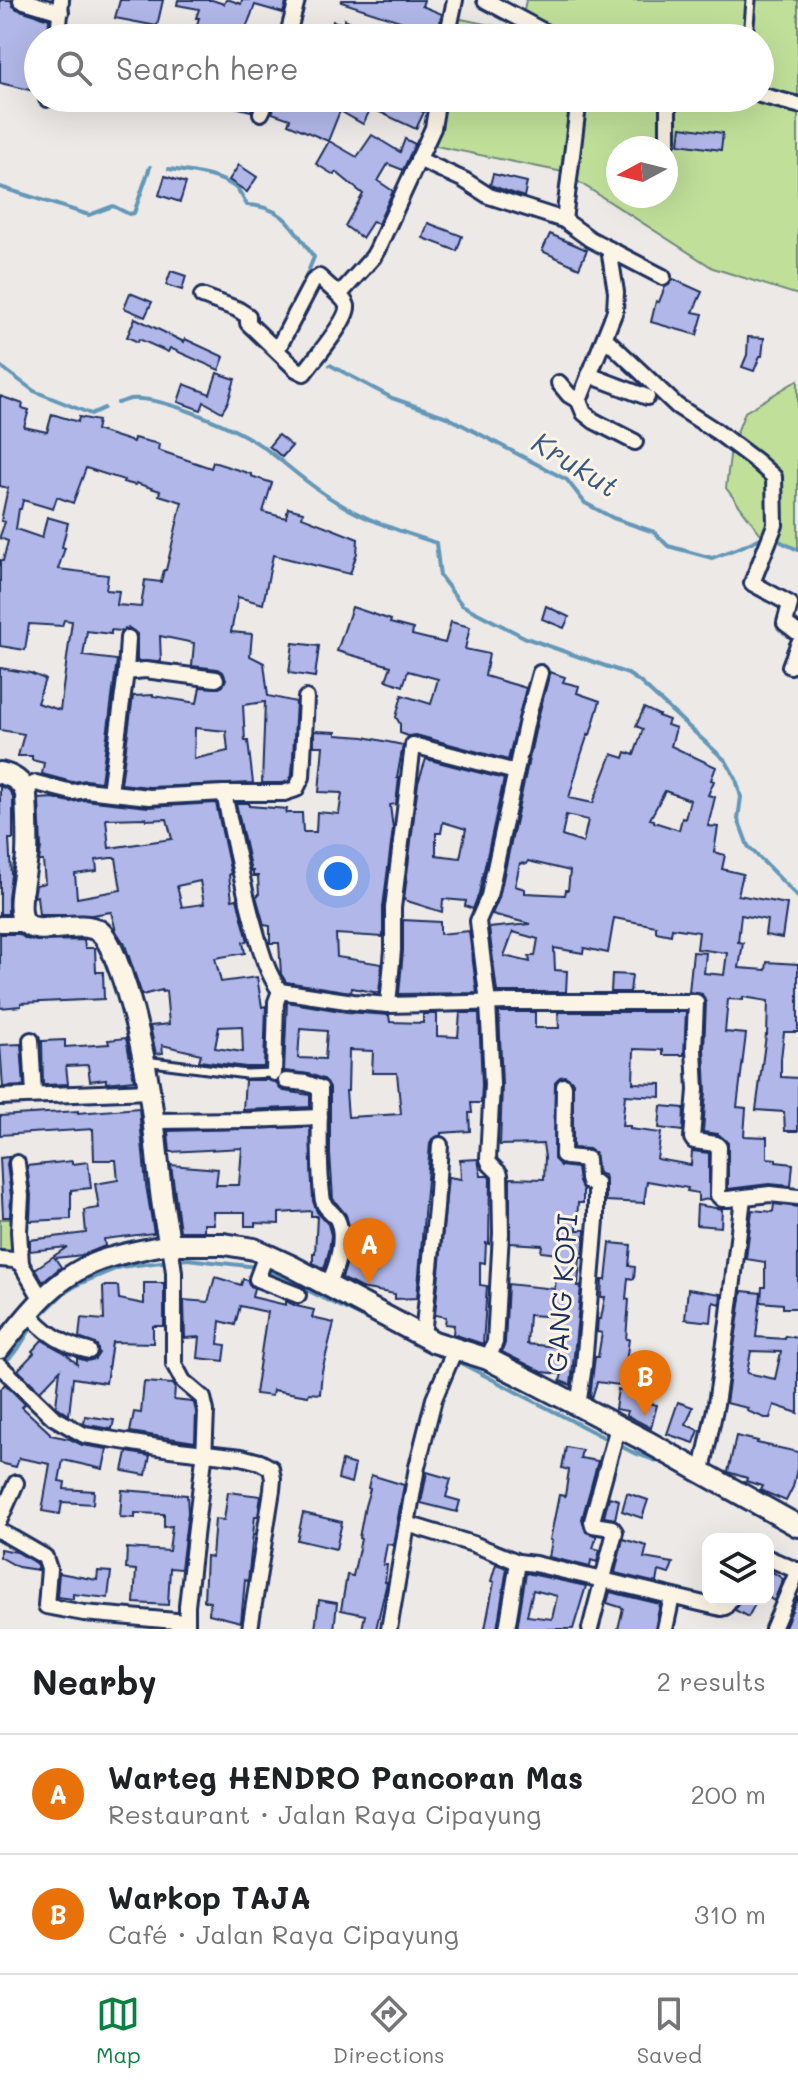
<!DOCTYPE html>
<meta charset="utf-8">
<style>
body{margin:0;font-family:Mali,sans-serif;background:#f2f2f2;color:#202124}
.controls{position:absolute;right:24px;bottom:24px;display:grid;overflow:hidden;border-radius:16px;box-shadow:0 8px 32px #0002}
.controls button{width:72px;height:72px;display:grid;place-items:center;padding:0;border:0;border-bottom:2px solid #e0e0e0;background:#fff;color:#202124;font:40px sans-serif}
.compass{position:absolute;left:606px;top:136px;width:72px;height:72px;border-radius:50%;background:#fff;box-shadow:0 8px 32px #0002;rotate:263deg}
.you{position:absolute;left:338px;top:876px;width:28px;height:28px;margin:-20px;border:6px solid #fff;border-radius:50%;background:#1a73e8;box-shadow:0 0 0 12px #1a73e833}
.badge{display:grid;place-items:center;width:52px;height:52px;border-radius:50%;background:#0b8043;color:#fff;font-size:26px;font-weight:700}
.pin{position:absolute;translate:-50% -66px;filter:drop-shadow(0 2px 4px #0008)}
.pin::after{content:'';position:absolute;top:42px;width:28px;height:24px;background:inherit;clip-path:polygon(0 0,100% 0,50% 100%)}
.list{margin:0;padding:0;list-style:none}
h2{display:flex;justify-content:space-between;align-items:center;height:104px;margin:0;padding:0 32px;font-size:34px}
h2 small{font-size:26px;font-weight:400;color:#757577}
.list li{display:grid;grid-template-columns:52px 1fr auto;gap:24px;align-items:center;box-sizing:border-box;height:120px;padding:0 32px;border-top:2px solid #e0e0e0}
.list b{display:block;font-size:30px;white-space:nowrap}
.list p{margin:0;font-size:26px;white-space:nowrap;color:#757577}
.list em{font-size:26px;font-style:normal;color:#757577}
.icon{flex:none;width:44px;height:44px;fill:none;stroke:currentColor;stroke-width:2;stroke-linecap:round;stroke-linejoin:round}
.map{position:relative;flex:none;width:798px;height:1629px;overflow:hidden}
.search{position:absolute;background:#fff;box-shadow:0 8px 32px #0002;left:24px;right:24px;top:24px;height:88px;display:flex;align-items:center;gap:20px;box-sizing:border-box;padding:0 28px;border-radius:44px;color:#757577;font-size:30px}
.sheet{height:344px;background:#fff}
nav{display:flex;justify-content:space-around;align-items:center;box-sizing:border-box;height:112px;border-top:2px solid #e0e0e0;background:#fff;font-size:22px;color:#757577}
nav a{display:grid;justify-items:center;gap:4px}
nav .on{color:#0b8043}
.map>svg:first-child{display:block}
</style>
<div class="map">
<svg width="798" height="1629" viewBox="0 0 798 1629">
<rect width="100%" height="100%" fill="#ede9e6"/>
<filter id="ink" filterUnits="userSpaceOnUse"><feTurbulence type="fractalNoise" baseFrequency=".0125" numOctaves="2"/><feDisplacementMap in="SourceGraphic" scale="16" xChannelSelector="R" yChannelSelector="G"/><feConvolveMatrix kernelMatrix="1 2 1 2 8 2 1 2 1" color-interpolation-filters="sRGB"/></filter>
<g filter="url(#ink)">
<!-- green -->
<g fill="#c0e099" stroke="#6e887c" stroke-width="2" fill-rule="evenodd">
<path d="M526 0H798V295L713 268 563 172 426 144 433 98H760V38H442L446 16 520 31ZM618 148H666V196H618Z"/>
<path d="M798 380V550L760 533 726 488 731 448 745 412Z"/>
<rect x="0" y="1219" width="14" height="35"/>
</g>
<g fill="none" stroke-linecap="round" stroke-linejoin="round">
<!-- stream -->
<g stroke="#6397b8" stroke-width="4">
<path d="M169 169C189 172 222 175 237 189 241 193 244 200 247 205 285 206 294 230 314 257L299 294"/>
<path d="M0 187 89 215 113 206 129 214 134 213 150 167"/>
<path d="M330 365 392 398 447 417 567 480 585 503 613 518 654 532 668 546 712 558 741 547 767 535"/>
<path d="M0 366 34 391 91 414 104 408"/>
<path d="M118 403C122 402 126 400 130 399 163 396 239 429 266 449 291 468 313 489 340 504 370 522 403 532 436 543L440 576 462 605 526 638 628 674 640 682 726 761 736 779 741 797 738 819 748 846 798 897"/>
<path d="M775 539 798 550"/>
<path d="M265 1270 394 1332"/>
<path d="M38 1318 64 1293 79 1284 120 1267 187 1259 257 1267"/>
<path d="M453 1359 632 1452 671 1466"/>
<path d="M2 1365 18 1349 33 1325"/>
</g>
</g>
<!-- building -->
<g fill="#b1b7e8" stroke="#1b2f5e" stroke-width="2" fill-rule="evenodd">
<path d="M0 0H11L13 6 17 9 49 19 48 38H38V92L0 83Z"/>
<path d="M120 0H163L157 26 115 18Z"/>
<path d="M178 0H212L224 4 226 0H230L241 4 242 0H287L283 13 255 5 242 38H193L199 18H196L199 9 177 5Z"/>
<path d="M342 0H424L422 6 442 14 438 32 436 38H418L422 28 341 2Z"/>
<path d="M344 19 390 38H328L333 21 344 24Z"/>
<path d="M69 27 96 34 95 38H68Z"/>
<path d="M215 98H250L256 100 251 111 215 102Z"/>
<path d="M297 98H395L424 112 416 129 371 108 363 124 340 111 328 141 288 124 290 119 272 113 278 100 293 105Z"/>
<path d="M681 127 723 133 721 150 679 144Z"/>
<path d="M372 135 400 152 405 139 415 144 403 170 388 164 378 181 393 191 378 224 373 221 362 238 345 226 363 194 336 172 334 175 316 164 329 141 357 157Z"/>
<path d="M239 165 257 177 247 192 229 180Z"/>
<path d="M493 174 527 182 524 197 490 185Z"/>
<path d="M165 176 186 183 180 202 159 195Z"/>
<path d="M428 223 462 236 457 251 423 238Z"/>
<path d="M550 234 587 250 579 268 542 251Z"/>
<path d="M171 271 186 276 182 290 166 285Z"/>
<path d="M673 279 702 292 693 312 703 314 697 335 651 322 656 301 659 302 665 287 669 285Z"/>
<path d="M130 293 152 302 145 317 124 308Z"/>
<path d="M135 318 184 342 185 339 224 357 219 370 170 348 168 352 139 339 138 342 127 337Z"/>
<path d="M748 337 764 338 762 356H760L754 371 742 367 747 355Z"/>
<path d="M217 373 235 379 228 402 222 412 204 402 201 410 178 402 184 384 210 394Z"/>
<path d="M0 396 23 404 22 408 29 410 24 427 47 432 52 414 78 422 79 417 98 421 96 430 133 442 134 438 159 444 158 450 211 468 213 462 251 474V476L272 483 263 512 286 518 288 508 303 512 302 517 358 539 357 553 350 574 273 555 263 604 238 597 231 632 252 634 250 656 264 663 268 696 296 702 292 774 289 781 282 783H262L265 702 243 705 245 741H248L253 783 149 787 121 784 133 696 153 695V696L197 703 200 687 219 688 223 686 226 679 223 672 218 669 192 666 194 643 160 636 161 662 137 661V634L129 628 121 631 111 630V634L87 631 83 656 117 660 101 782 86 780 72 782 42 774 44 763 32 760V756H18L24 734 0 730V668L30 673 45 679 37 703 60 710 72 621 64 620 62 626 29 624 25 650 0 646V560L3 561 8 541 0 538V536L5 522 1 521 8 488 0 486ZM86 468 124 480 123 482 135 485 136 483 160 491 159 495 182 502 166 570H164L161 582 145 580 141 607 117 605 119 591 106 590 108 575 58 569 65 548 62 547 68 523 47 517 42 538 16 529 19 509H21L23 500 53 509 57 497 73 503ZM195 728 226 731 228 751 194 759Z"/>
<path d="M278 435 292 446 282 457 269 446Z"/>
<path d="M546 606 569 617 564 628 542 619Z"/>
<path d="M352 607 391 620 390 623 413 629 412 635 445 643 451 622 470 627 465 649 489 654 485 676 526 688 508 760 416 735 408 736 400 733V724L396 717 402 695 431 704 438 679 408 671 403 686 386 680 391 666 337 651Z"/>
<path d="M293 643 319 646 315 677 289 673Z"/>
<path d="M550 672 565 677 563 682 579 686 577 693 600 701 590 735 588 734 581 755 569 798 593 803 612 754 624 758 626 752 634 755 643 729 636 726 644 708 659 715 658 716 669 720 667 725 676 728 671 746 716 767 711 780 714 781 708 795 715 797 708 826 718 827 714 852 725 855 722 869 743 874 738 895 787 904 782 938 765 935 767 920 741 915 738 942 743 943 739 968 766 970 767 962 798 964V1032H784L781 1059V1077L798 1078V1131H785L784 1112 756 1110 766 1035H767L768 1001 743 997V1000L728 999 725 1032 746 1034 737 1107 746 1108 744 1136 767 1137V1158L776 1159V1162L793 1164 791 1186 769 1184 728 1189V1143L718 1134 703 1132 706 1091 704 1049 706 1002 702 994 689 992 693 952 706 953 704 973 724 975 727 953 697 949 699 932 672 928 671 935 656 932V926L614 918 608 953 584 948 583 953 554 948 555 970 567 971 566 992H497L489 928 530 924 492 914 499 898 537 722ZM665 791 690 800 685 819 682 818 679 830 654 822V820L650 819ZM566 815 588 820 583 843 562 836ZM528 861 570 871 568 890H566L565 895 525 893V889L515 886 520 863 527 864ZM513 932 538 939 535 956H529L530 962 504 956Z"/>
<path d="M314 731 336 732V735L364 737 403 745 397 778H399L396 804 390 805 393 829 383 907V937L336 934 337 957 382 964 379 993 352 988 351 992 286 982 281 974 279 943H270V926L264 925 256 896 259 895 258 876H253V871H251L236 803H249V806L287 809 286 813H302L303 832H316L317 812 339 814 342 793 319 792 323 746H314Z"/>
<path d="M426 759 504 779 479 893 473 909 465 906 466 901 443 899 442 912 404 900 418 783ZM443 822 466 829 460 858 436 855V833H441Z"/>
<path d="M0 786 9 790 13 797V839H9L11 875 8 897V914H0Z"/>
<path d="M53 798 70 802 85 800 148 807 216 803 231 874 229 875 232 900 237 899 248 941 243 942 245 953 215 958 221 982 257 977 262 1007 266 1006 264 1067H246L199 1061 201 1054 162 1045 163 1053 156 1054 150 1026 169 1024 166 991 162 992V990L142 995 124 942H123L116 931 111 912 92 915H39L37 896 34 897 36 885 45 883 43 861H39L41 847 39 799ZM146 818V820L167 819 172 839 109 848 106 819ZM110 858H116L121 890 77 898 75 874 97 871 96 860ZM200 881 204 904 182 907 177 886ZM242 1026 243 1052 215 1048 219 1027Z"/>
<path d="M403 920 440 922V934L469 931 477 993 399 994 403 951Z"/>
<path d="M0 934H19L26 939 37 941 84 940 85 948H95L96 972H103L104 999 21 1003V1006L0 1008Z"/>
<path d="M612 974 632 975 630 992H611Z"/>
<path d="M287 1002 347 1012 389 1015 390 1022 423 1023V1014H437V1036L458 1037 460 1013H479L482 1085 481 1103H471L472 1113H469L470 1131 441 1133V1135L432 1139 430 1144 417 1298 395 1299V1294L361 1288 342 1278 348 1259 372 1267 378 1235H351L346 1215 333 1199 330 1154V1087L324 1079 309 1074 284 1071ZM300 1029 327 1031 325 1059 298 1058ZM349 1050 373 1051 372 1073H397L401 1114 348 1117 346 1091H348Z"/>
<path d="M499 1012H535V1028H559L558 1012H686L684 1055H663V1050L634 1049 633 1083 661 1084V1097L625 1095 622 1126H630V1129L661 1133 657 1159 691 1165 692 1151 709 1153V1199L698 1201V1193L687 1191 688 1188 647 1181 644 1203 606 1201V1182L604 1175 598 1173 595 1153 589 1149 573 1148V1082L565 1076 560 1077 555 1082 554 1159 561 1166 577 1168 579 1182 583 1190V1203H578L577 1230H585L583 1257H580L578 1286H581L571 1385 560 1381 562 1374 542 1372 502 1352 505 1343 508 1284 555 1289 558 1254 541 1252 542 1245 510 1243V1178L544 1179 545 1157 543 1144 500 1145 502 1085ZM529 1315 560 1317 557 1347 527 1344Z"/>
<path d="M126 1038 134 1080 106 1083V1079L90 1081 88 1065 66 1066 68 1084 43 1085 42 1041 65 1040V1047L109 1044 108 1040Z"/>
<path d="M21 1044 24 1086 3 1087 0 1045Z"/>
<path d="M245 1080H267L276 1082 280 1089 284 1091 310 1095V1107L243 1110Z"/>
<path d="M661 1106 684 1108 683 1131 659 1128Z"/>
<path d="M139 1108 146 1185 154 1233 104 1239 105 1246 83 1255 55 1258 61 1267 43 1282 35 1269 67 1247 30 1251V1240L86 1233 84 1210 99 1208 95 1184 118 1180 116 1160H94L93 1129 0 1135V1116L78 1111V1113Z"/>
<path d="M310 1127 313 1201 317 1212 328 1224 331 1235 329 1251 324 1269 313 1263V1253H315L317 1216H311V1211L279 1213V1224L255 1223V1226H245V1212H213L214 1224H204V1231H180L171 1165 218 1169 216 1185H239L242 1148 170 1152 168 1131Z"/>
<path d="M9 1157 7 1164 11 1196 10 1217H3L0 1158Z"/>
<path d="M478 1159 481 1176H488L490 1178 489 1244 486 1243 485 1263 480 1262V1285L487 1286 483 1344 453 1334 454 1325 445 1324 446 1317 435 1315 448 1177 461 1179 460 1160Z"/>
<path d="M72 1161V1164L88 1162 91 1188 71 1190V1219L30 1221 31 1195 27 1166Z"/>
<path d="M774 1204 798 1207V1308H783V1304L761 1302 762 1287H765V1262L746 1259 752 1210 773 1212Z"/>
<path d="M697 1205 722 1209 721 1227 696 1225Z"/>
<path d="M610 1243 631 1245 629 1266 635 1267 634 1279 628 1278 626 1299 629 1300 626 1339H629L625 1371 629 1372 628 1386 597 1382 592 1398 590 1397 595 1357H598L602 1333 597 1332 598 1319H601L605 1297H601L602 1280H606Z"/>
<path d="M215 1277 241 1285 243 1279 247 1280 249 1285 254 1288 252 1297 286 1305V1301L296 1306 314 1310 312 1318 334 1323 322 1371 320 1394 309 1393 308 1396 273 1390 272 1396 255 1394 267 1312 240 1306 235 1325 220 1321 218 1344 226 1345 224 1361 198 1358 200 1337 185 1338 184 1300 208 1302Z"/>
<path d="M144 1283H164V1326H153V1343L112 1342 106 1383 73 1378 69 1415 56 1406 60 1370 40 1391 18 1370 34 1353 32 1351 42 1340 65 1353 77 1364V1358L87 1361 95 1359 99 1353 97 1345 79 1338 81 1318 104 1320 103 1286H118L119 1299 144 1304Z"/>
<path d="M688 1289 721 1294 720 1304 713 1302 711 1322 685 1319Z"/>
<path d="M742 1291 761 1293 756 1337 785 1339V1336L798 1338V1413L774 1405 770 1418H765L747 1411 748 1408 726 1403ZM751 1351 781 1352 775 1379 747 1373Z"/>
<path d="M144 1382 173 1384 175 1387 174 1400 192 1402 194 1403 196 1412 195 1442 130 1432 134 1412 141 1413Z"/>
<path d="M5 1384 25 1404 22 1407 50 1433V1435L70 1439 82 1445 107 1449 103 1469 63 1460 59 1481 65 1482 64 1489 94 1491 93 1504 62 1502 60 1514 42 1511 50 1464 19 1458 16 1467 0 1463V1390Z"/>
<path d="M618 1389 646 1397 644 1402 657 1405 651 1428 626 1415 627 1411 615 1409Z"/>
<path d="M678 1402 693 1407 686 1425 699 1430 694 1443 667 1434Z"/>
<path d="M85 1416 114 1420 112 1429 87 1425 84 1424Z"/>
<path d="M736 1436 758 1441 757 1443 798 1452V1464L793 1487 786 1501 760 1490 762 1486 746 1481 747 1478 728 1472Z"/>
<path d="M566 1447 582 1450 580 1458 598 1461 582 1519 586 1532 597 1536 593 1548 600 1550 597 1562 591 1560 590 1567 549 1557 552 1541 550 1540 559 1495 565 1496 569 1470 562 1468Z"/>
<path d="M127 1452 150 1456 146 1475 123 1471Z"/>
<path d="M342 1461 355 1465 351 1483 338 1479Z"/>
<path d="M427 1472 451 1479 446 1497 460 1501 457 1512 421 1503Z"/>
<path d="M371 1475 404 1485 393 1545 387 1544 383 1565H387L385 1582H387L376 1629H362L365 1615 341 1610 347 1575 353 1576 361 1539 359 1538 365 1506 370 1489 368 1488Z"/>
<path d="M122 1490 187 1495 188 1512 181 1569 170 1568 168 1605 134 1603 136 1570 126 1569 127 1548 169 1551 172 1526 164 1527V1514L135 1513V1518L120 1517Z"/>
<path d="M228 1492 261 1496 258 1516H255L248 1581 245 1580 241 1622 209 1614 210 1602 204 1601 206 1556 212 1557 215 1519 224 1520Z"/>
<path d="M627 1493 648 1500 642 1518 622 1511Z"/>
<path d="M609 1497 619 1500 615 1519 604 1517Z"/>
<path d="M303 1513 342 1522 336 1549 297 1540Z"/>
<path d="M623 1539 647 1546 644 1558 673 1563 669 1574 659 1571 657 1583 615 1573Z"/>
<path d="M0 1549 17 1552 37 1564 38 1570 18 1567 0 1557Z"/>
<path d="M496 1564 507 1568 497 1629H485L494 1582 491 1581Z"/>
<path d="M768 1569 783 1579 774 1601 768 1597Z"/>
<path d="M98 1571 111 1572 108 1598 73 1594V1599L57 1597 59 1573 97 1580Z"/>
<path d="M526 1573 586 1586 573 1629H517ZM533 1590 557 1596 552 1619 527 1616Z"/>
<path d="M610 1592 660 1604 655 1629H618L623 1608 607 1603Z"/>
<path d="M798 1596V1629H784Z"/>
<path d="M740 1599H758L748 1617 735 1610Z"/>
<path d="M319 1600 337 1603 334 1629H315Z"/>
</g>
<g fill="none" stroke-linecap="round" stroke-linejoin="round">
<!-- service casing -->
<g stroke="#1b2f5e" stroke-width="13">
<g id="service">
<path d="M748 38 751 0"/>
<path d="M145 1061 246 1074 274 1073"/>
</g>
</g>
<!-- minor casing -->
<g stroke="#1b2f5e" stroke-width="20">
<g id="minor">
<path d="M21 0 61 12"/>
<path d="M485 0 556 38"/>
<path d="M58 38 61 0"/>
<path d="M287 38 297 0"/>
<path d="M447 38 455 0"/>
<path d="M760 95 798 105"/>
<path d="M668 98V140"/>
<path d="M47 99V98"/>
<path d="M261 113 268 98"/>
<path d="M418 159 464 180 489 196 564 220 590 239 609 249 616 292 615 311 579 401 584 413 594 421 635 442"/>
<path d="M564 220 579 98"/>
<path d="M609 249 663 277"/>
<path d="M202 296 237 309 248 316V323L296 369 304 373C313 361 349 319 347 306 346 302 342 298 339 295"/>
<path d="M605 338 677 406 716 431 756 461 774 477 775 525 752 583 790 604 785 623 798 633"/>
<path d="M277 350 313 281 319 277 339 295 373 257 377 250 433 128 438 98"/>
<path d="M589 375 647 397"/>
<path d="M559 383 569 395 579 401"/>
<path d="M790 666 798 645"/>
<path d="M126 672 145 670 216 679"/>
<path d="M24 788 36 783 72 792 85 790 149 797 224 793H284L296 789 302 777 306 698"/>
<path d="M110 792 126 672 128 638"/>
<path d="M224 793C233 836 241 879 253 922 260 946 265 970 280 991L353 1002 388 1005 508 1002H696L694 1049 696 1090 692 1138 694 1141 716 1144 719 1147 718 1195 722 1199H728L770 1194 798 1197"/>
<path d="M0 924H25"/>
<path d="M388 1005 393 950V908L413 745 516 772"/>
<path d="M31 1040 34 1095"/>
<path d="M274 1073 276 1002 280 991"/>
<path d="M286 1081 306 1083 320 1088C320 1123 318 1159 322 1194 323 1210 330 1208 337 1219 346 1236 337 1270 327 1285"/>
<path d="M564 1086 563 1155 566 1157 587 1159 588 1179 589 1182 596 1183V1220L584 1366 578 1406"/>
<path d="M0 1097 149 1091"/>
<path d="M153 1121 251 1120 320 1117"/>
<path d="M17 1163 21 1196 19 1231 21 1264"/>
<path d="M170 1244 174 1272V1364L183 1381 203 1398 206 1411 204 1458 187 1606V1629"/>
<path d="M266 1255 257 1279 298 1295"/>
<path d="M0 1259 14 1260 21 1264 41 1298"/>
<path d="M28 1312C44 1333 64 1345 89 1351"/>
<path d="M423 1336 436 1208 440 1145"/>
<path d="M488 1359 495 1342 501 1233 500 1174 490 1164 488 1159 492 1085 490 1040 488 1003 478 921 489 896 527 720 540 673"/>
<path d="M0 1366 53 1417 84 1435 170 1449 241 1457 260 1462 271 1468 273 1479 272 1490 250 1629"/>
<path d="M702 1471 716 1404 728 1322 743 1198"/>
<path d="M0 1519 16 1483"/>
<path d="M407 1524 473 1544 518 1562 535 1564 721 1608 725 1607 730 1599"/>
<path d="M0 1531 45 1557 49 1569 46 1606 84 1613 187 1622"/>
<path d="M768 1558 798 1571"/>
<path d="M389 1629 417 1467 434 1399 455 1349"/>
<path d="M507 1629 518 1562"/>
<path d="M590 1629 615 1532 612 1528 593 1525 592 1521 616 1434 619 1427"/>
<path d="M665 1629 672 1597"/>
<path d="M773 1629 798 1570"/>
</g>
</g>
<!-- tertiary casing -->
<g stroke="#1b2f5e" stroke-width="24">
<path id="tertiary" d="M0 1349C30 1310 59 1272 108 1258 128 1252 149 1248 170 1244"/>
</g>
<!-- secondary casing -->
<g stroke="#1b2f5e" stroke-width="26">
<path id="secondary" d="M0 773C13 776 22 781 26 794 27 814 28 835 27 855 26 872 15 907 24 921 35 939 79 918 99 931 107 937 111 948 115 957 135 1007 146 1063 153 1117 158 1159 160 1202 170 1244H224L254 1249 291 1266 434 1342 488 1359 539 1385 646 1441 798 1526"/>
</g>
<!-- service -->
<use href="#service" stroke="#fcf5e5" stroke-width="7"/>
<!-- minor -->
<use href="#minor" stroke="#fcf5e5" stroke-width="14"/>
<!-- tertiary -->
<use href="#tertiary" stroke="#fcf5e5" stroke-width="18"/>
<!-- secondary -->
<use href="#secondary" stroke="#fcf5e5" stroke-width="20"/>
</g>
</g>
<g text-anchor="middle" stroke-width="6" stroke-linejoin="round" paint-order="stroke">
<!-- street labels -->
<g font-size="28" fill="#1b2f5e" stroke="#fcf5e5">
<text transform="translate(562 1293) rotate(-86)" y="10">GANG KOPI</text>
</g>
<!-- water labels -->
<g font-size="30" font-style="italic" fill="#395a84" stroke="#fcf5e5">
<text transform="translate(575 465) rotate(32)" y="10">Krukut</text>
</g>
</g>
</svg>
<div class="controls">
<button><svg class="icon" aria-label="layers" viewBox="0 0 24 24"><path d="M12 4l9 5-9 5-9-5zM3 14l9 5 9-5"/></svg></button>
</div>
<svg class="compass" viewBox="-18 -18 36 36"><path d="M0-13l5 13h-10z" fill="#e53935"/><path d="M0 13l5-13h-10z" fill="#757577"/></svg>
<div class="you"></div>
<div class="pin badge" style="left:369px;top:1284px;background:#e8710a">A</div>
<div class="pin badge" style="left:645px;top:1416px;background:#e8710a">B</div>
<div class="search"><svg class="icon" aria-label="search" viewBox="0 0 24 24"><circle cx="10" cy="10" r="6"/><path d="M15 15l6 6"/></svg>Search here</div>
</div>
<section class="sheet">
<h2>Nearby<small>2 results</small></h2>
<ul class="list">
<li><span class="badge" style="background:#e8710a">A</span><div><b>Warteg HENDRO Pancoran Mas</b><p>Restaurant · Jalan Raya Cipayung</p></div><em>200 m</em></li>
<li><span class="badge" style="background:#e8710a">B</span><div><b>Warkop TAJA</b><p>Café · Jalan Raya Cipayung</p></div><em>310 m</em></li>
</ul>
</section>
<nav>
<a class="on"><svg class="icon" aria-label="map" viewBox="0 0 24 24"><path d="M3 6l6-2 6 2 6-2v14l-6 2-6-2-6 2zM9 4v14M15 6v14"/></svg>Map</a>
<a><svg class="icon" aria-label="directions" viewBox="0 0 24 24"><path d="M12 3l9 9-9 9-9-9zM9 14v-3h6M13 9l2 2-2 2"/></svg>Directions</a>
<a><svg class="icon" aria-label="saved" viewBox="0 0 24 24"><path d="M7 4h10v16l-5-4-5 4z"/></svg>Saved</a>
</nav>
